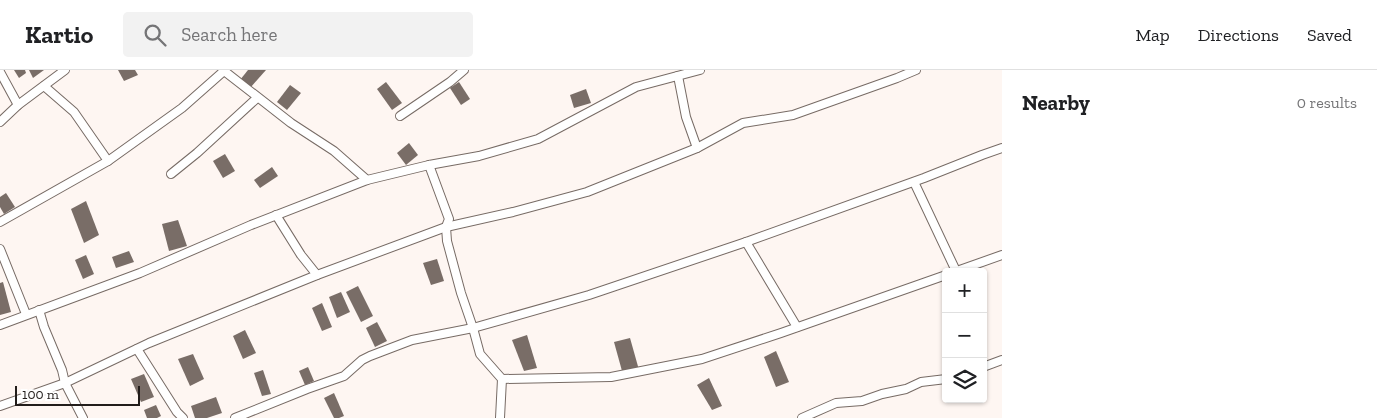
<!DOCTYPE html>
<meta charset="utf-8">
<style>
body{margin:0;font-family:"Zilla Slab",serif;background:#f2f2f2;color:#202124}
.controls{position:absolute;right:15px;bottom:15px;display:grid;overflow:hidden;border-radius:5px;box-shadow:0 1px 4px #0004}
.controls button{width:45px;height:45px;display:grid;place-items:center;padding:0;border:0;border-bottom:1px solid #e0e0e0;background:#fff;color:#202124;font:25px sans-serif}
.scale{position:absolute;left:15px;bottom:12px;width:125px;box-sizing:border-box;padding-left:5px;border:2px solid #221d1b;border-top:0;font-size:14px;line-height:18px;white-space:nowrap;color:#221d1b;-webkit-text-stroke:4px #fff;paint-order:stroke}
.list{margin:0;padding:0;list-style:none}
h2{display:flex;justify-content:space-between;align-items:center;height:65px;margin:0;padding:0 20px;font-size:21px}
h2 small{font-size:16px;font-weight:400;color:#757577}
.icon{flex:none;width:28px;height:28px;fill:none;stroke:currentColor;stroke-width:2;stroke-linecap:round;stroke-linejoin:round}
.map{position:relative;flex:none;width:1002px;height:348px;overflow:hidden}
header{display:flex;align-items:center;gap:30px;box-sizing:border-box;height:70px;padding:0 25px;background:#fff;border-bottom:1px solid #e0e0e0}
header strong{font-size:24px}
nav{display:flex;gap:28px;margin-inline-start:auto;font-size:18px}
.search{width:350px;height:45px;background:#f2f2f2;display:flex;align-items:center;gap:12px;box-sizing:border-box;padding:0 18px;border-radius:5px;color:#757577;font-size:19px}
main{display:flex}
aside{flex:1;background:#fff}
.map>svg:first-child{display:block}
</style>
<header>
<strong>Kartio</strong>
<div class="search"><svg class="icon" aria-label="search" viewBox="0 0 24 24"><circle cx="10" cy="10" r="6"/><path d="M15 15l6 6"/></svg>Search here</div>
<nav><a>Map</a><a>Directions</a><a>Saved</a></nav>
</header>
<main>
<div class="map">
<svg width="1002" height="348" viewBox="0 0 1002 348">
<rect width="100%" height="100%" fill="#fef6f2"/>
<!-- building -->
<g fill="#796d67">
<path d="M14 0H25L26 3 19 8Z"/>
<path d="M29 0H44L33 8Z"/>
<path d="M118 0H135L138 5 124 11Z"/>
<path d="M248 0H266L250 18 240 10Z"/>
<path d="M386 12 402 33 392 40 377 19Z"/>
<path d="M459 12 470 29 461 35 450 18Z"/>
<path d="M290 15 301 23 287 40 277 32Z"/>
<path d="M586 19 591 33 574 38 570 25Z"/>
<path d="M409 73 418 85 406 95 397 83Z"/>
<path d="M225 84 235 101 223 108 213 91Z"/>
<path d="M272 97 278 106 260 118 254 110Z"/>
<path d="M6 123 15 137 4 144 0 137V127Z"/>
<path d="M86 131 99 165 84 173 71 139Z"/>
<path d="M178 150 187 176 169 181 162 154Z"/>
<path d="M129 181 134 192 116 198 112 187Z"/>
<path d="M86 185 94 204 83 209 75 190Z"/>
<path d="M437 189 444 211 431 215 423 193Z"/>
<path d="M3 212 11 242 0 245V213Z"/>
<path d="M358 216 373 246 361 252 346 222Z"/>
<path d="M341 222 350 242 337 248 329 227Z"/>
<path d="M322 233 332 257 322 261 312 238Z"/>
<path d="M377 252 387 271 375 277 366 258Z"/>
<path d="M245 260 256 283 243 289 233 266Z"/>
<path d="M527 265 537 298 524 301 512 270Z"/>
<path d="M630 268 639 300 622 301 614 272Z"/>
<path d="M776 281 789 312 776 317 764 287Z"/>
<path d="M193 284 204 309 190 316 178 289Z"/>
<path d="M308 297 314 311 305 315 299 301Z"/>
<path d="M263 300 271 324 262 326 254 303Z"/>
<path d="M144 304 154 327 141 332 131 309Z"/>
<path d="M709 308 722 336 712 340 697 315Z"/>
<path d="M334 323 344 346 339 348H334L324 328Z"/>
<path d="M216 327 222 343 207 348H195L191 336Z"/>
<path d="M156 335 161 346 157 348H147L144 340Z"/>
</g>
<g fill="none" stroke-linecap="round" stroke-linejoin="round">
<!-- street casing -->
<g stroke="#776b65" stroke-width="10">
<g id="street">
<path d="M223 0 291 53 334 81 367 110"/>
<path d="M0 2 18 35"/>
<path d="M678 6 686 47 697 78"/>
<path d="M44 16 74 42 108 91"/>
<path d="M400 46 450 12 464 0"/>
<path d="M0 52 18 35 65 0"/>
<path d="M429 95 449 149 446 157 447 171 461 223 473 258 480 284 502 309 500 348"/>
<path d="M171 104 197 83 257 28"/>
<path d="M914 112 956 201"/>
<path d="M276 145 301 185 317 205"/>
<path d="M0 152 108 91 182 38 225 0"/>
<path d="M746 172 797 257"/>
<path d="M0 179 26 244"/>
<path d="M954 202 1002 185"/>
<path d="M39 240 44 257 62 300 65 313 83 348"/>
<path d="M0 255 140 203 251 155 367 110 429 95 479 86 538 69 636 17 700 0"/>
<path d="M137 279 177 342 183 348"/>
<path d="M983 297 1002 290"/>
<path d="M502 309 611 307 702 289 781 263 946 205"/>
<path d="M0 336 65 313 149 273 317 205 446 157 513 142 587 122 697 78 743 53 793 45 897 8 916 0"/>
<path d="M235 348 307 319 344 306 362 290 370 286 412 270 473 258 589 225 746 172 924 108 982 85 1002 78"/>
<path d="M802 348 836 333 862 331 882 324 906 319 921 312 946 309"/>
</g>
</g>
<!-- street -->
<use href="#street" stroke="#fff" stroke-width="8"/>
</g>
</svg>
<div class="controls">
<button>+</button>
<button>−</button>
<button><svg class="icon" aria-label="layers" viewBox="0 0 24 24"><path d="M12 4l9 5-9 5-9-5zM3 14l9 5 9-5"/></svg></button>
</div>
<div class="scale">100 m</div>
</div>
<aside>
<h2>Nearby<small>0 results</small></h2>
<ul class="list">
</ul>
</aside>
</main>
